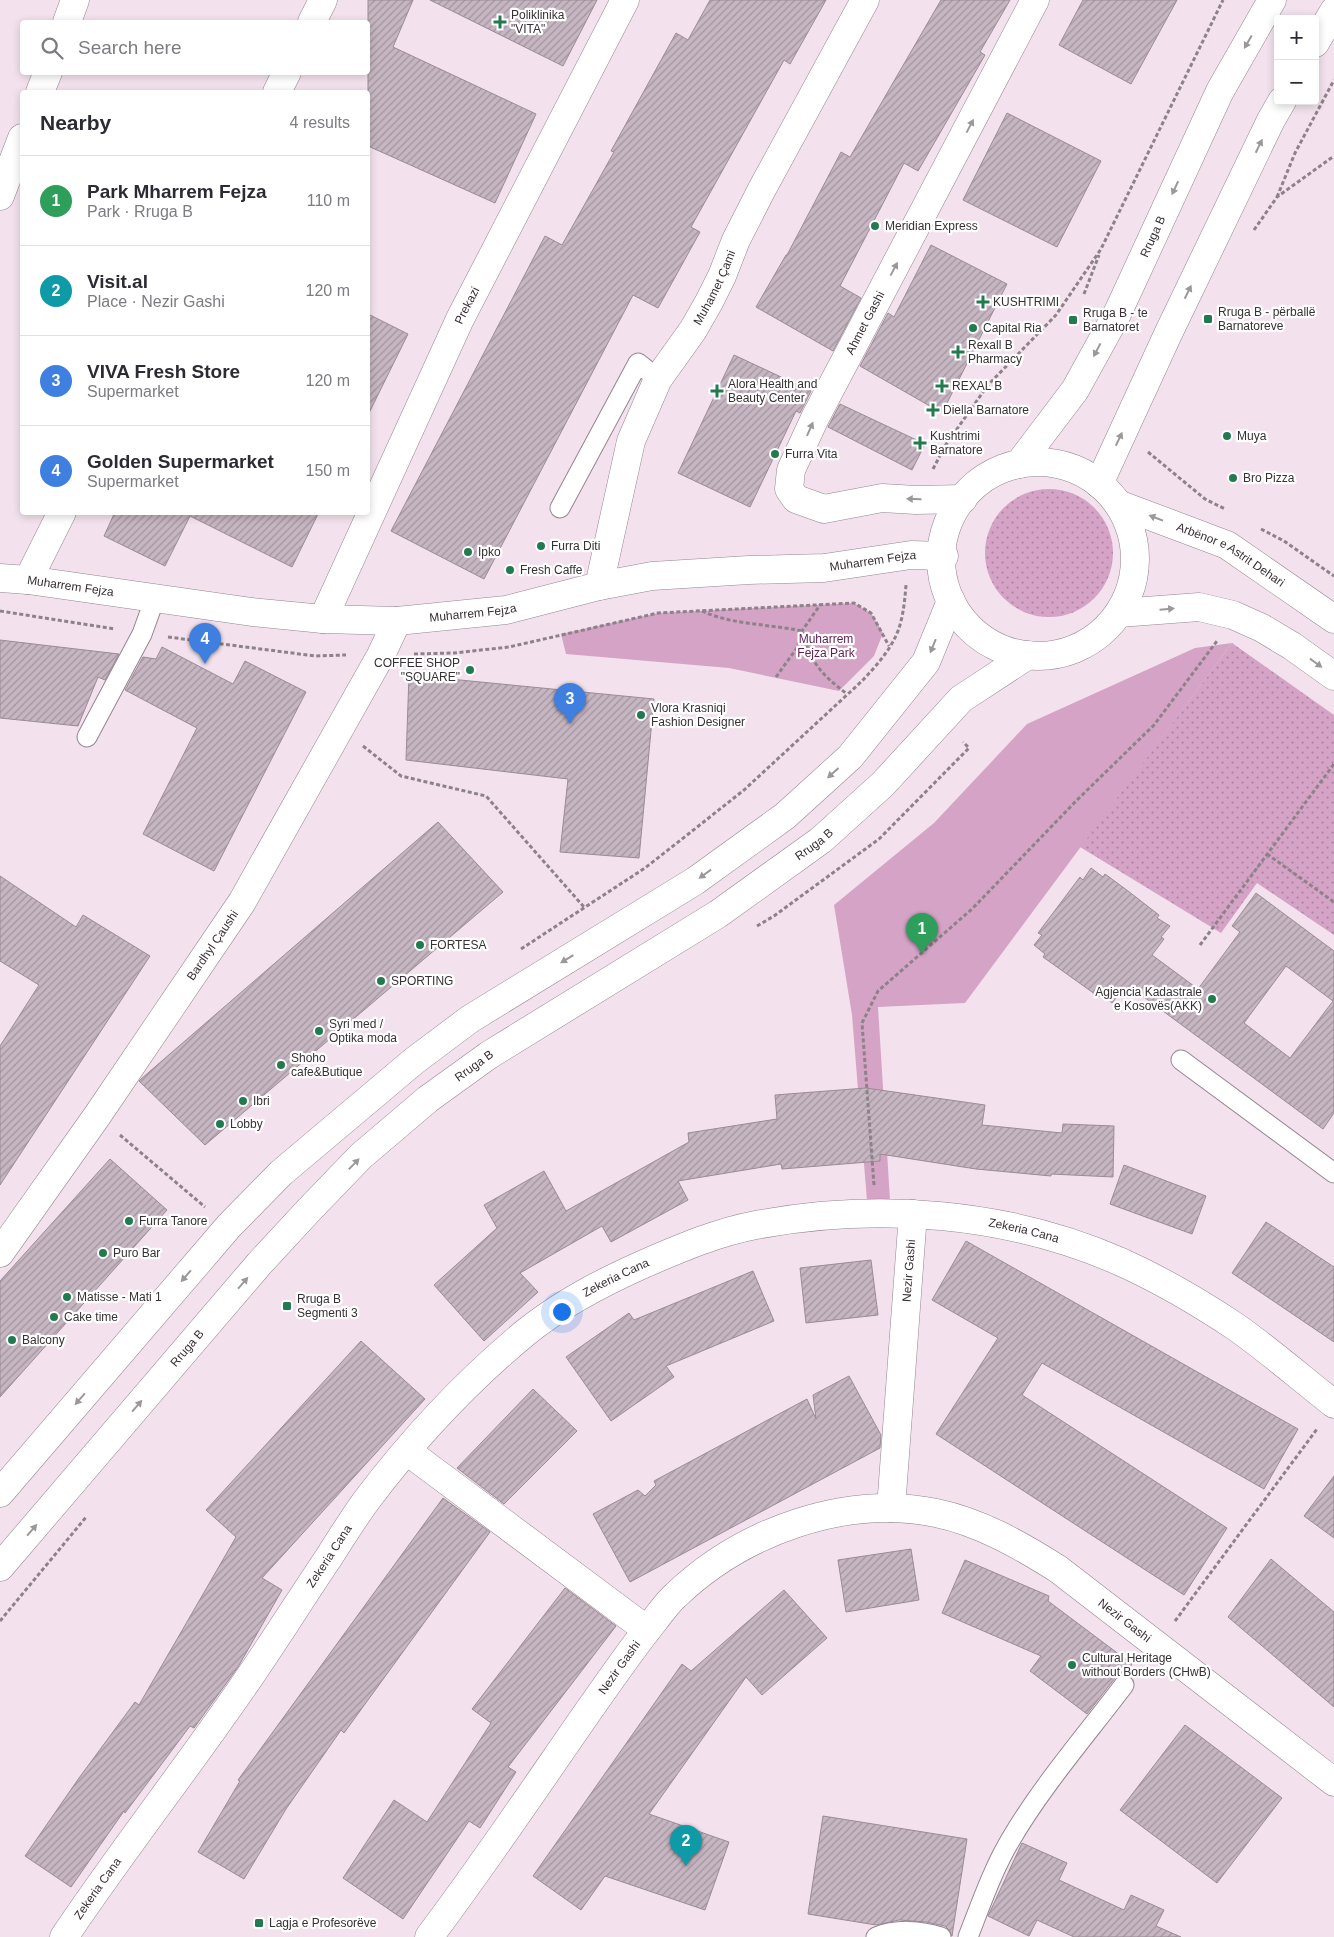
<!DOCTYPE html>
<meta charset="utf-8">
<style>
body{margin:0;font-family:Arial,sans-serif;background:#f2f2f3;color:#2b2b33}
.controls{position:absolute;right:15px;top:15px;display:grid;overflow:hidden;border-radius:5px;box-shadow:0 2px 8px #0003}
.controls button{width:45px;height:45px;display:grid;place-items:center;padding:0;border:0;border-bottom:1px solid #e1e1e2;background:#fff;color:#2b2b33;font:25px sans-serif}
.you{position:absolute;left:561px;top:1311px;width:18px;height:18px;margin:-12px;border:4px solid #fff;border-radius:50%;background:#1a73e8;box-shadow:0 0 0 8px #1a73e833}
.badge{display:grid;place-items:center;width:32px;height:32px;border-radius:50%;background:#b45309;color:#fff;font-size:16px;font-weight:700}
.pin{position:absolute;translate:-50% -41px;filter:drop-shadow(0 1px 2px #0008)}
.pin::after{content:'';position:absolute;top:26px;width:18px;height:15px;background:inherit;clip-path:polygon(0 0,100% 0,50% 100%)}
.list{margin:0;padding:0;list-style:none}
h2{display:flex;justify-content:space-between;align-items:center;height:65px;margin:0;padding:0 20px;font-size:21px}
h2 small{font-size:16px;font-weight:400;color:#7c7c81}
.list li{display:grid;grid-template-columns:32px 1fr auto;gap:15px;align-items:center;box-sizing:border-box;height:90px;padding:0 20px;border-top:1px solid #e1e1e2}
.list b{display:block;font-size:19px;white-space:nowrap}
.list p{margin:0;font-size:16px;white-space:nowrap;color:#7c7c81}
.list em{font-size:16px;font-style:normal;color:#7c7c81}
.icon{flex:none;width:28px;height:28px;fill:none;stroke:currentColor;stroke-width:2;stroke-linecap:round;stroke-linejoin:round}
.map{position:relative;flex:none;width:1334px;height:1937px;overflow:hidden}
.search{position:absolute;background:#fff;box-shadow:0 2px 8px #0003;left:20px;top:20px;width:350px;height:55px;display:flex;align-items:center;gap:12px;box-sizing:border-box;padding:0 18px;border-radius:5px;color:#7c7c81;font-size:19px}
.panel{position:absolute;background:#fff;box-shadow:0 2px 8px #0003;left:20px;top:90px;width:350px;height:425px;border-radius:5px}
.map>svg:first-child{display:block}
</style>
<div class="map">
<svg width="1334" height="1937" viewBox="0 0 1334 1937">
<defs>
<pattern id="grass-dots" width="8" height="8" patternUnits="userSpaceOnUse" patternTransform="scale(1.25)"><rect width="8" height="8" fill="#d5a3c6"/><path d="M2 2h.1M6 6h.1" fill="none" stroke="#ae85a2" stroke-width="1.8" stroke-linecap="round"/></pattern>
<pattern id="building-hatch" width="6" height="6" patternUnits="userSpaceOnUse" patternTransform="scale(1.25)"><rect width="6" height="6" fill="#c6b6c1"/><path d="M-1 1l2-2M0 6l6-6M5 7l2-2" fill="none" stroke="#a2949e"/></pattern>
</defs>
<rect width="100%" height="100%" fill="#f3e2ed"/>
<!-- grass -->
<g fill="url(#grass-dots)">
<circle cx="1049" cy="553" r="64"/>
<path d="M1232 643 1334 715V935L1257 883 1221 933 1080 847Z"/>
</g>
<!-- park -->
<g fill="#d5a3c6">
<path d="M854 603 871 613 883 633 874 656 839 691 729 668 566 654 561 634 658 613Z"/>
<path d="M1232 643 965 1003 878 1007 890 1200 867 1201 852 1015 834 905 934 823 1027 724 1195 648Z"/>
</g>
<!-- building -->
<g fill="url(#building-hatch)" stroke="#9a8b95" fill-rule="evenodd">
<path d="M368 0H413L393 47 536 114 495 203 368 146Z"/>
<path d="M430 0H597L563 66Z"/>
<path d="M710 0H826L790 64 784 60 691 227 700 232 658 308 633 295 484 579 391 531 545 236 562 245 614 152 611 151 676 33 688 40Z"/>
<path d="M941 0H1010L980 52 985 55 918 171 904 163 840 286 861 298 833 351 756 307 786 255H787L841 152 850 157Z"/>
<path d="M1083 0H1177L1131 84 1059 45Z"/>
<path d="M1007 113 1101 161 1057 247 963 200Z"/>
<path d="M931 245 1007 284 942 413 860 366 888 313 894 317Z"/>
<path d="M368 314 408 334 368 415Z"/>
<path d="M734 355 811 391 800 413 796 411 750 507 678 473Z"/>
<path d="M840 404 925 444 912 470 828 427Z"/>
<path d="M115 512H319L292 567 190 516 165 566 104 536Z"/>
<path d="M0 640 42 645 119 654 105 680 98 677 78 726 0 718Z"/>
<path d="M162 647 233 684 245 661 306 692 214 871 143 834 197 728 125 690 143 657 156 659Z"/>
<path d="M409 675 654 699 639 858 560 852 568 779 406 760Z"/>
<path d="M438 822 503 892 205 1145 139 1081 141 1079Z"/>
<path d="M1091 868 1103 877 1105 874 1128 891 1159 915 1157 918 1170 926 1161 937 1164 939 1152 955 1198 989 1240 932 1232 926 1256 893 1334 951V1113L1323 1129 1129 986 1122 995 1120 993 1112 1003 1101 994 1099 997 1043 957 1045 954 1034 945 1042 935 1038 933 1080 877 1083 880ZM1286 966 1333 1001 1290 1058 1244 1023Z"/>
<path d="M0 876 76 927 83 915 150 956 0 1185V1046L39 985 0 961Z"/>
<path d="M866 1088 985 1105 982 1125 1062 1133 1063 1124 1114 1126 1113 1177 1051 1174V1176L976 1169 880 1154V1161L782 1169 781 1164 678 1181 688 1200 611 1242 602 1226 520 1273 538 1292 484 1341 434 1285 497 1228 484 1205 544 1171 566 1211 689 1142 688 1133 777 1119 775 1095Z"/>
<path d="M110 1159 167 1210 0 1397V1281Z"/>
<path d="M1124 1165 1206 1196 1192 1234 1110 1204Z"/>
<path d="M1266 1222 1334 1267V1342L1232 1273Z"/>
<path d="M966 1241 1298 1429 1264 1489 1042 1363 1022 1395 1227 1528 1184 1595 936 1434 998 1338 932 1300Z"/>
<path d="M871 1260 878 1315 806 1323 800 1268Z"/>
<path d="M753 1271 774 1321 666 1366 674 1377 611 1421 566 1357 629 1313 634 1320Z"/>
<path d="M361 1341 425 1399 262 1578 282 1590 238 1667 194 1728 190 1726 125 1813 124 1811 71 1887 25 1856 79 1778 135 1702 139 1705 236 1537 206 1510Z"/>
<path d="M849 1376 881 1435 880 1448 630 1582 593 1514 638 1490 645 1496 656 1485 654 1481 807 1399 816 1419 813 1395Z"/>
<path d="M533 1389 577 1431 504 1504 457 1468Z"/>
<path d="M1334 1476V1538L1304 1516Z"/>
<path d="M443 1498 490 1532 344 1733 341 1730 286 1809 244 1879 198 1852 240 1781 238 1780Z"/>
<path d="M911 1549 919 1600 846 1612 838 1560Z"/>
<path d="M1271 1559 1334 1612V1707L1228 1617Z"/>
<path d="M965 1560 1049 1596 1048 1601 1132 1664 1125 1674 1119 1675 1115 1678 1087 1714 1030 1671 1041 1656 942 1613Z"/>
<path d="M565 1588 616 1626 508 1767 516 1772 480 1828 469 1821 403 1919 343 1878 394 1800 427 1822 491 1723 472 1709Z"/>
<path d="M784 1590 827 1638 762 1695 746 1677 649 1814 729 1842 705 1910 605 1876 581 1910 533 1876 682 1664 691 1671Z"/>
<path d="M1185 1725 1282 1798 1217 1883 1120 1810Z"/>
<path d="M823 1816 967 1839 952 1936 949 1930 945 1926 926 1922 899 1920 876 1925 808 1914Z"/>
<path d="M1022 1843 1067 1863 1059 1880 1124 1910 1131 1895 1164 1910 1156 1926 1181 1937H1074L1037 1920 1029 1936 988 1916Z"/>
</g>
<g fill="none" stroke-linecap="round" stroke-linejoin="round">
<!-- service casing -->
<g stroke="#958590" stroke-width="21">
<g id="service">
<path d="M560 508 638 363 658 379"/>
<path d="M87 737 142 634 155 598"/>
<path d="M1181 1060 1334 1173"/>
<path d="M876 1937C896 1929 920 1930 941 1937"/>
<path d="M968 1937C981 1904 993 1869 1011 1839 1042 1786 1087 1734 1124 1685"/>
</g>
</g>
<!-- pedestrian casing -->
<g stroke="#958590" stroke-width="29">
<path id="pedestrian" d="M407 1451 647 1630"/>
</g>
<!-- minor casing -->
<g stroke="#958590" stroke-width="29">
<g id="minor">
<path d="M67 22 75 0"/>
<path d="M312 22 323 0"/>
<path d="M40 92 48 72"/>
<path d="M277 92 287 72"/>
<path d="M0 196 22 138"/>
<path id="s1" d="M963 499 916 500 882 498 824 509 796 499 789 489 791 470 815 418 1035 0"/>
<path d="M28 580 62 512"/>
<path id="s2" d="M599 586 631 441 658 379 693 330 709 302 722 276 736 240 762 189 865 0"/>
<path id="s3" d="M323 619 460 319 625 0"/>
<path id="s4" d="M0 1253 97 1116 242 902 381 655 397 621"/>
<path id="s5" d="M891 1508 913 1214"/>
<path id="s6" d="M64 1937C121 1852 184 1772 242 1688 272 1645 300 1600 329 1557 341 1538 353 1519 366 1501 412 1440 466 1382 525 1333 562 1303 603 1282 646 1263 681 1248 718 1232 756 1225 877 1202 1008 1212 1121 1262 1161 1280 1200 1303 1236 1327 1270 1351 1302 1379 1334 1404"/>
<path id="s7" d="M429 1937C484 1864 535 1788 587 1713 609 1682 630 1651 654 1621 661 1612 668 1602 676 1595 742 1532 845 1494 936 1513 980 1522 1020 1545 1058 1569L1334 1782"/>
</g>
</g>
<!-- tertiary casing -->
<g stroke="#958590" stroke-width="29">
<g id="tertiary">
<path id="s8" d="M0 578 28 580 252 612 323 619 397 621 506 610 599 586 652 576 749 570 824 568 911 555 944 556"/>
</g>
</g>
<!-- secondary casing -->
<g stroke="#958590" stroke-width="29">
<g id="secondary">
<path d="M1315 43 1334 11"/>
<circle cx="1038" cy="559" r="97"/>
<path id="s9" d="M1019 464 1075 390 1118 312 1220 91 1272 0"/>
<path d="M1099 484 1168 334 1271 120 1282 101"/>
<path id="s10" d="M1118 504 1227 545 1334 619"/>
<path d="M1119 613 1199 607 1233 615 1262 628 1292 646 1334 676"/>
<path d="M0 1493 229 1226 281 1173 414 1061 470 1019 695 881 785 816 850 757 926 662 951 601"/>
<path id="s11" d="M0 1567 259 1264 308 1211 361 1156 428 1099 489 1055 718 914 821 840 883 784 961 699 1028 655"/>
</g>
</g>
<!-- path -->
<g stroke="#8d8289" stroke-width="3" stroke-dasharray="4 2.5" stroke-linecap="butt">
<path d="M1277 197 1295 153 1334 80"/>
<path d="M1254 230 1277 197 1334 156"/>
<path d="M1084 294 1099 255"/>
<path d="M1148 452 1205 499 1225 509"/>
<path d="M933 469 945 446 988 385 1056 315 1101 249 1223 0"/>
<path d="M1261 529 1284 541 1334 576"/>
<path d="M0 611 115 629"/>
<path d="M702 611C732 625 770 624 802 631 811 663 821 674 847 694"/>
<path d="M168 637 315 656 346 655"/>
<path d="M414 654 454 653 509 647 658 613 854 603 871 613 889 646"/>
<path d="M776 677 797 648 802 631 820 605"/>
<path d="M363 746 401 776 486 796 584 907"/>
<path d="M1267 854 1334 902"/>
<path d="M757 926 774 916 879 839 969 748 963 742"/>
<path d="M1200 945 1334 764"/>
<path d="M521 949 645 868 696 828 744 790 862 681C878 664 896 644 901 621 904 609 905 597 906 585"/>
<path d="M120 1135 205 1207"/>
<path d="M874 1185 862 1023 878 991 972 909 1077 800 1154 725 1217 641"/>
<path d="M0 1621 87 1516"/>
<path d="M1175 1621 1317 1429"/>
</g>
<!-- service -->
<use href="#service" stroke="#fff" stroke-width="19"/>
<!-- pedestrian -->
<use href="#pedestrian" stroke="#fff" stroke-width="28"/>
<!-- minor -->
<use href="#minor" stroke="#fff" stroke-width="28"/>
<!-- tertiary -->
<use href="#tertiary" stroke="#fff" stroke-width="28"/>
<!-- secondary -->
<use href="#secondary" stroke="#fff" stroke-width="28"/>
</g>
<!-- one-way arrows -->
<defs><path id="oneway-solid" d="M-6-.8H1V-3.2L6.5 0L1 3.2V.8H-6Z" transform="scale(1.25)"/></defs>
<g fill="#9b989a">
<use href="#oneway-solid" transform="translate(1248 42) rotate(120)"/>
<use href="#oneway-solid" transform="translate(970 126) rotate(-62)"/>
<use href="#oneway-solid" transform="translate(1259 146) rotate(-64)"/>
<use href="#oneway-solid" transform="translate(1175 188) rotate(115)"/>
<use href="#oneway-solid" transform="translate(894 269) rotate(-62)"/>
<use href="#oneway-solid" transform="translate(1188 292) rotate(-64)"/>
<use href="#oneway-solid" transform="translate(1097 350) rotate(118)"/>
<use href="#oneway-solid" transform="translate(810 429) rotate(-66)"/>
<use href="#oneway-solid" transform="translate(1119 439) rotate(-65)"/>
<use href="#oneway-solid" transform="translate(914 499) rotate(-179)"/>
<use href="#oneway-solid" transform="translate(1156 518) rotate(-159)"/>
<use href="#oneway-solid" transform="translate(1167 609) rotate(-5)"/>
<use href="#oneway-solid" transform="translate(933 646) rotate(112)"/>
<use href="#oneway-solid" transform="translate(1316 663) rotate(36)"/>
<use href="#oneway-solid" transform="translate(833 773) rotate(138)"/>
<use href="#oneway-solid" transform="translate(705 874) rotate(144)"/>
<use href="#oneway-solid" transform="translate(567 959) rotate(149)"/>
<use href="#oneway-solid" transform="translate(354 1164) rotate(-46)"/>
<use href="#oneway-solid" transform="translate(186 1276) rotate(131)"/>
<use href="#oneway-solid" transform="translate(243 1283) rotate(-49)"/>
<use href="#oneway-solid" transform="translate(80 1399) rotate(131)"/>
<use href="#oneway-solid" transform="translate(137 1406) rotate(-49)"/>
<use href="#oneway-solid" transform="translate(32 1530) rotate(-49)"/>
</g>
<!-- markers -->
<g fill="#227b4f" stroke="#fff" stroke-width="2">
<path d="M497.5 14.5h5v5h5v5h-5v5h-5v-5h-5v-5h5z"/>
<circle cx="875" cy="226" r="5"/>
<path d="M980.5 294.5h5v5h5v5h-5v5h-5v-5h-5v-5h5z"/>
<rect x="1203" y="314" width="10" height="10" rx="2.5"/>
<rect x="1068" y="315" width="10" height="10" rx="2.5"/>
<circle cx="973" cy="328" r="5"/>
<path d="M955.5 344.5h5v5h5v5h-5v5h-5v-5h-5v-5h5z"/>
<path d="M939.5 378.5h5v5h5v5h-5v5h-5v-5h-5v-5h5z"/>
<path d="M714.5 383.5h5v5h5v5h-5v5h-5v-5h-5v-5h5z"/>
<path d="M930.5 402.5h5v5h5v5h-5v5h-5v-5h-5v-5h5z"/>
<circle cx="1227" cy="436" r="5"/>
<path d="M917.5 435.5h5v5h5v5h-5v5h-5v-5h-5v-5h5z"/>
<circle cx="775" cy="454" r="5"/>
<circle cx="1233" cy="478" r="5"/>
<circle cx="541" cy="546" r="5"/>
<circle cx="468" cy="552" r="5"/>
<circle cx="510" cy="570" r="5"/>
<circle cx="470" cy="670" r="5"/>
<circle cx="641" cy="715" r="5"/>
<circle cx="420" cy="945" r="5"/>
<circle cx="381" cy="981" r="5"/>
<circle cx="1212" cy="999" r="5"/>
<circle cx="319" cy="1031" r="5"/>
<circle cx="281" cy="1065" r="5"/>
<circle cx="243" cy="1101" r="5"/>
<circle cx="220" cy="1124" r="5"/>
<circle cx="129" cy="1221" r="5"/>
<circle cx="103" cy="1253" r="5"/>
<circle cx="67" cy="1297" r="5"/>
<rect x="282" y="1301" width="10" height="10" rx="2.5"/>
<circle cx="54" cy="1317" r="5"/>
<circle cx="12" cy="1340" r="5"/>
<circle cx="1072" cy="1665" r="5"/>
<rect x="254" y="1918" width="10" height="10" rx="2.5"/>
</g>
<g text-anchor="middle" stroke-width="4.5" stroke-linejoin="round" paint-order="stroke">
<!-- poi labels -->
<g font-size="12" fill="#373035" stroke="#fff" text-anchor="start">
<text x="511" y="19">Poliklinika<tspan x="511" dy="14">"VITA"</tspan></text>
<text x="885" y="230">Meridian Express</text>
<text x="993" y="306">KUSHTRIMI</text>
<text x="1218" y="316">Rruga B - përballë<tspan x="1218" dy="14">Barnatoreve</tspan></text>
<text x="1083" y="317">Rruga B - te<tspan x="1083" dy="14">Barnatoret</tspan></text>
<text x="983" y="332">Capital Ria</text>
<text x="968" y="349">Rexall B<tspan x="968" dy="14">Pharmacy</tspan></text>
<text x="728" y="388">Alora Health and<tspan x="728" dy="14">Beauty Center</tspan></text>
<text x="952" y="390">REXAL B</text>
<text x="943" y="414">Diella Barnatore</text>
<text x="930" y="440">Kushtrimi<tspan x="930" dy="14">Barnatore</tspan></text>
<text x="1237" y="440">Muya</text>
<text x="785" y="458">Furra Vita</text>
<text x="1243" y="482">Bro Pizza</text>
<text x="551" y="550">Furra Diti</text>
<text x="478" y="556">Ipko</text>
<text x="520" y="574">Fresh Caffe</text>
<text x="460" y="667" text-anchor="end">COFFEE SHOP<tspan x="460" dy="14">"SQUARE"</tspan></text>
<text x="651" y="712">Vlora Krasniqi<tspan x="651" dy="14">Fashion Designer</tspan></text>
<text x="430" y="949">FORTESA</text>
<text x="391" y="985">SPORTING</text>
<text x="1202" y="996" text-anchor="end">Agjencia Kadastrale<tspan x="1202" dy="14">e Kosovës(AKK)</tspan></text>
<text x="329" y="1028">Syri med /<tspan x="329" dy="14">Optika moda</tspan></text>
<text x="291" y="1062">Shoho<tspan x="291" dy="14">cafe&amp;Butique</tspan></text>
<text x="253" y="1105">Ibri</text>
<text x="230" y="1128">Lobby</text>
<text x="139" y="1225">Furra Tanore</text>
<text x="113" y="1257">Puro Bar</text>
<text x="77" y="1301">Matisse - Mati 1</text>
<text x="297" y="1303">Rruga B<tspan x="297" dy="14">Segmenti 3</tspan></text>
<text x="64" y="1321">Cake time</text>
<text x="22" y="1344">Balcony</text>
<text x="1082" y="1662">Cultural Heritage<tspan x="1082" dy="14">without Borders (CHwB)</tspan></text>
<text x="269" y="1927">Lagja e Profesorëve</text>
</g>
<!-- street labels -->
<g font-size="12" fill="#373035" stroke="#fff">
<text dy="4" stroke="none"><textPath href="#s9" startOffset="265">Rruga B</textPath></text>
<text dy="4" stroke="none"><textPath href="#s2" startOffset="324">Muhamet Çami</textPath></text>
<text dy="4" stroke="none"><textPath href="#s3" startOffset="345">Prekazi</textPath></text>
<text dy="4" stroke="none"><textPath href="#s1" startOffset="366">Ahmet Gashi</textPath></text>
<text dy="4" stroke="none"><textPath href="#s10" startOffset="124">Arbënor e Astrit Dehari</textPath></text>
<text dy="4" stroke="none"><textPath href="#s8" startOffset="881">Muharrem Fejza</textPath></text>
<text dy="4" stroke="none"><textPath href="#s8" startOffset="71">Muharrem Fejza</textPath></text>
<text dy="4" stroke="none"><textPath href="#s8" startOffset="476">Muharrem Fejza</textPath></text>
<text dy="4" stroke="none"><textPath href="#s11" startOffset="1098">Rruga B</textPath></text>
<text dy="4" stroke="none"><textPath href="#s4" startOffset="374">Bardhyl Çaushi</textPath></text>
<text dy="4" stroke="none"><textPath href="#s11" startOffset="692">Rruga B</textPath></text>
<text dy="4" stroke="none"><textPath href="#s6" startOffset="1289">Zekeria Cana</textPath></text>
<text dy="4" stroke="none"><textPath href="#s5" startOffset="238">Nezir Gashi</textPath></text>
<text dy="4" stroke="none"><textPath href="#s6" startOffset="869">Zekeria Cana</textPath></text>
<text dy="4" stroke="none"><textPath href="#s11" startOffset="288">Rruga B</textPath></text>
<text dy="4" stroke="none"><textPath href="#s6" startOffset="464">Zekeria Cana</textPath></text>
<text dy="4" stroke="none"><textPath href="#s7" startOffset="924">Nezir Gashi</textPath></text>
<text dy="4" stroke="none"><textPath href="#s7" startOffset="330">Nezir Gashi</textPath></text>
<text dy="4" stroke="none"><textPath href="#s6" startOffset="59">Zekeria Cana</textPath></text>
</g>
<!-- park labels -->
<g font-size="12" fill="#611e52" stroke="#fff">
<text x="826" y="643">Muharrem<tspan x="826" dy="14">Fejza Park</tspan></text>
</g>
</g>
</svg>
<div class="controls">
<button>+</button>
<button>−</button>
</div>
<div class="you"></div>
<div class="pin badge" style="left:922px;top:954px;background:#2e9e5b">1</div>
<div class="pin badge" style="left:686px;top:1866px;background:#0f9aa8">2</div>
<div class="pin badge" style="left:570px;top:724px;background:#3f7fe0">3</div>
<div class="pin badge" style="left:205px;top:664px;background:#3f7fe0">4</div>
<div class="search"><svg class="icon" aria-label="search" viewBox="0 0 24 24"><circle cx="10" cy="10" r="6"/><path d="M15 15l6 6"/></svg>Search here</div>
<section class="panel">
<h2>Nearby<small>4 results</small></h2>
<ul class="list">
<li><span class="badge" style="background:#2e9e5b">1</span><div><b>Park Mharrem Fejza</b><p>Park · Rruga B</p></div><em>110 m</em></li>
<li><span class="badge" style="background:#0f9aa8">2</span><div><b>Visit.al</b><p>Place · Nezir Gashi</p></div><em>120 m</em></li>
<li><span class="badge" style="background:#3f7fe0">3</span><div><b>VIVA Fresh Store</b><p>Supermarket</p></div><em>120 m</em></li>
<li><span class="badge" style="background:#3f7fe0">4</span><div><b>Golden Supermarket</b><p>Supermarket</p></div><em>150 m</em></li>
</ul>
</section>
</div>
